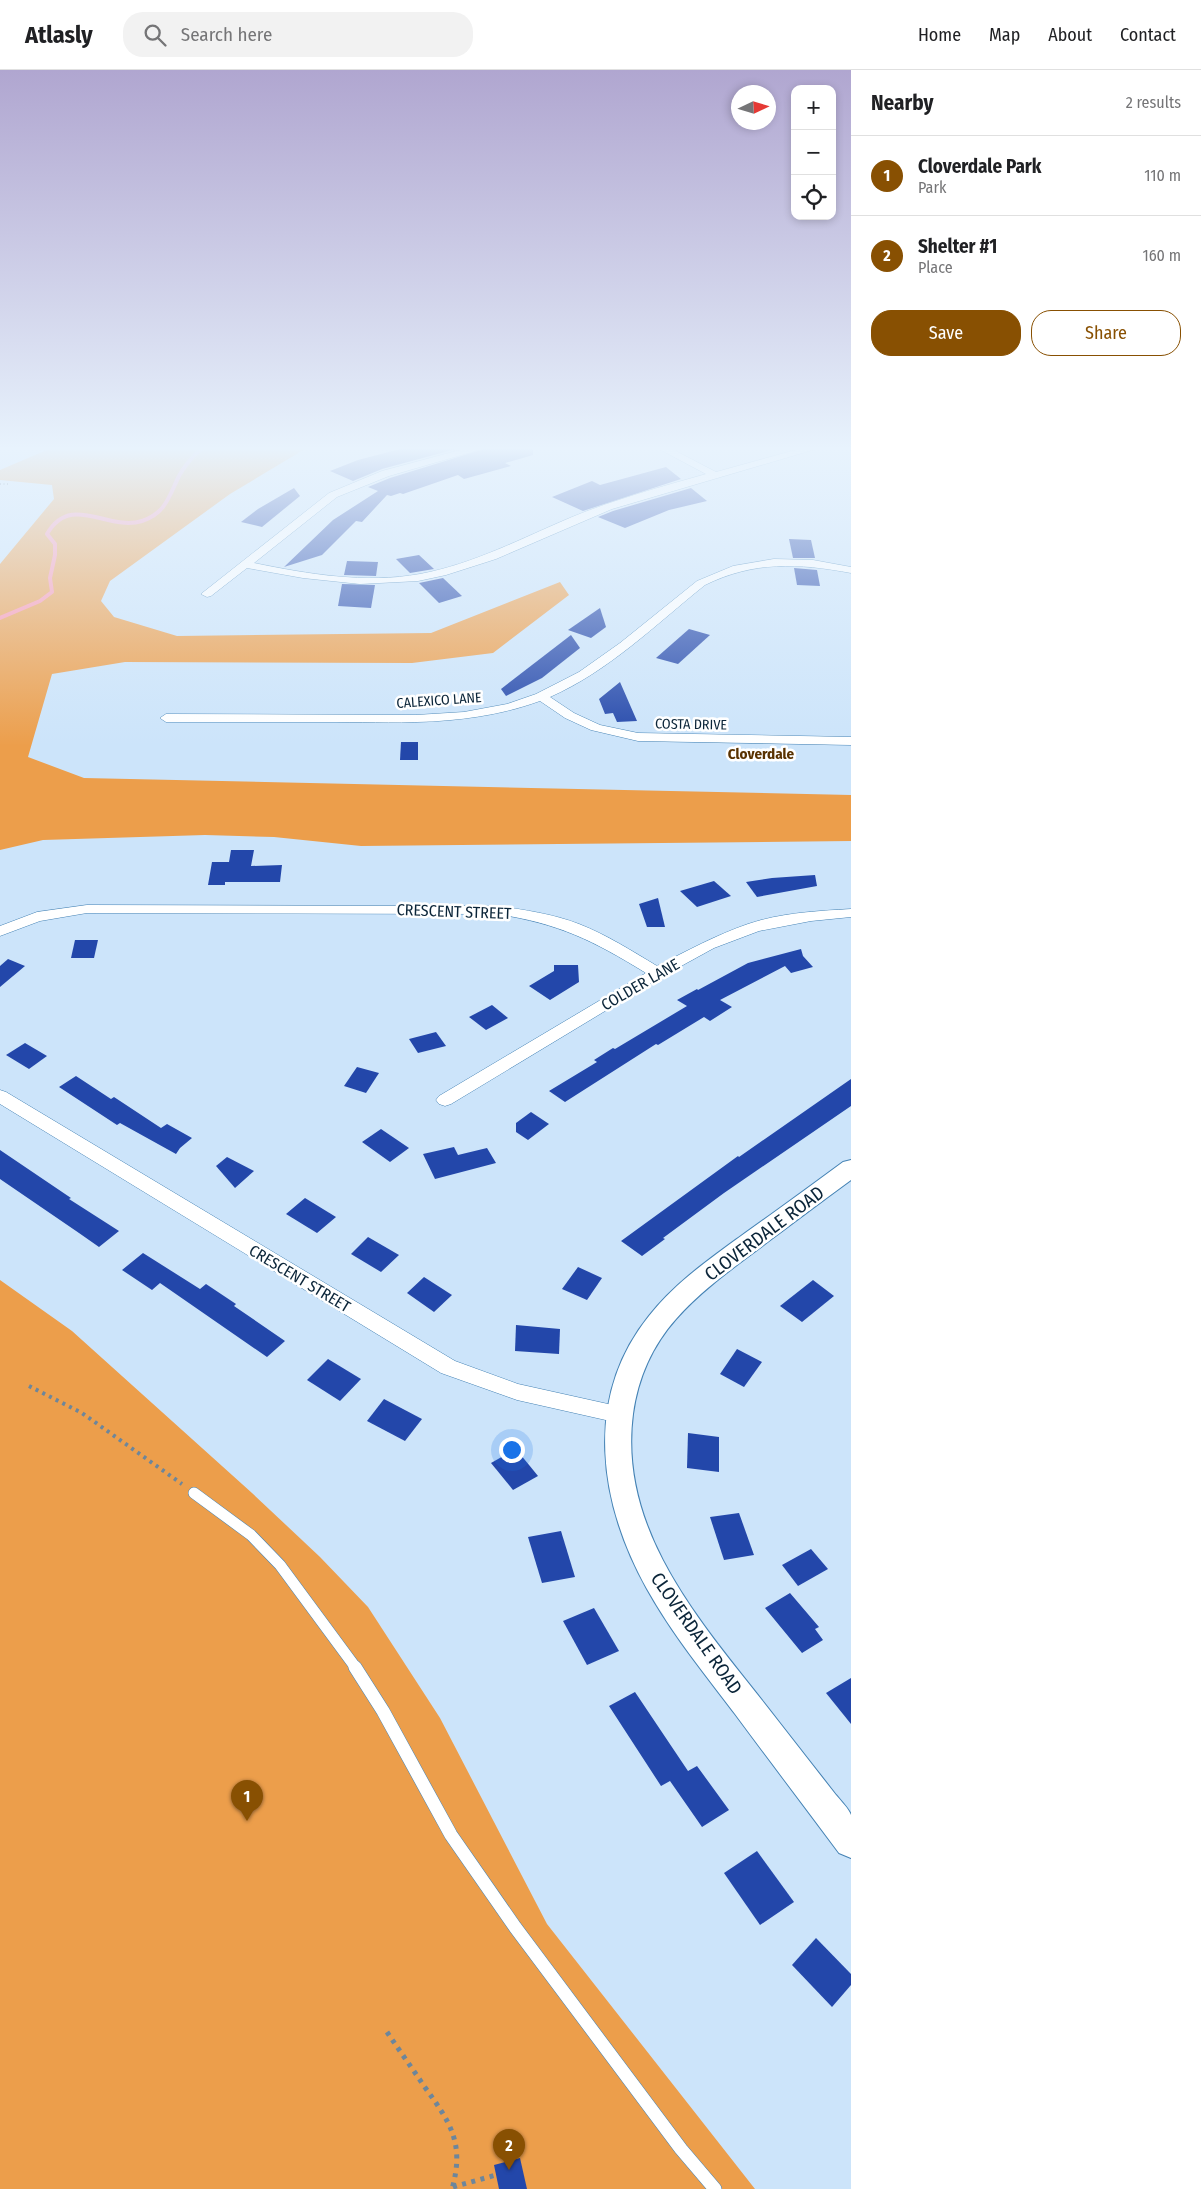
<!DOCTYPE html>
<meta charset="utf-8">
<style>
body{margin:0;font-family:"Fira Sans Condensed",sans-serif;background:#f2f2f2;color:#202124}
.controls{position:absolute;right:15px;top:15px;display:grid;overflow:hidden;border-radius:10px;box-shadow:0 2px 8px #0003}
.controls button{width:45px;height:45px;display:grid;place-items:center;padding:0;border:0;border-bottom:1px solid #e0e0e0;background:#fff;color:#202124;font:25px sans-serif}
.compass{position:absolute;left:731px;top:15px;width:45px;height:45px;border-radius:50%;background:#fff;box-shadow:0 2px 8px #0003;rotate:86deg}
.you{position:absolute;left:511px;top:1379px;width:18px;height:18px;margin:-12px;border:4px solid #fff;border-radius:50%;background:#1a73e8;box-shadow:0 0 0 8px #1a73e833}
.badge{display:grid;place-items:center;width:32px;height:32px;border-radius:50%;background:#885002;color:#fff;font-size:16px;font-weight:700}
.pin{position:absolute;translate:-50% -41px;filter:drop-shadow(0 1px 2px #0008)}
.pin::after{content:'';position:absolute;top:26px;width:18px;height:15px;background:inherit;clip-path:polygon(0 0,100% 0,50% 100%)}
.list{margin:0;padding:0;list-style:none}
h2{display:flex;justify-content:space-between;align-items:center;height:65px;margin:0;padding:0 20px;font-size:21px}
h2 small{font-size:16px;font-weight:400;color:#757577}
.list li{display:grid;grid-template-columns:32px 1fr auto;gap:15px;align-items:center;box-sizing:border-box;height:80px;padding:0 20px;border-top:1px solid #e0e0e0}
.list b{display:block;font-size:19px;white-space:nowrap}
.list p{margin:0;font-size:16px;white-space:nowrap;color:#757577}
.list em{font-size:16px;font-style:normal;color:#757577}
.actions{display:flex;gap:10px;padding:15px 20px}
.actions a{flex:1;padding:11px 0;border:1px solid #885002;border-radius:20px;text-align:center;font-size:18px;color:#885002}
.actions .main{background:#885002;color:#fff}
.icon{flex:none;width:28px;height:28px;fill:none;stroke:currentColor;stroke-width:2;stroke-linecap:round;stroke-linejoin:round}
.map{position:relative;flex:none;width:851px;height:2119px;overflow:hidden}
header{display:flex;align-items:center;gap:30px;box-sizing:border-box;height:70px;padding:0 25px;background:#fff;border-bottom:1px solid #e0e0e0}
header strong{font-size:24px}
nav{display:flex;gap:28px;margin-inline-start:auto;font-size:18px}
.search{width:350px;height:45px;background:#f2f2f2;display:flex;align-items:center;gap:12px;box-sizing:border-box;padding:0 18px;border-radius:20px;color:#757577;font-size:19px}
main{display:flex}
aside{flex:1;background:#fff}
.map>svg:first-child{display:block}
</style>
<header>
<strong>Atlasly</strong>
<div class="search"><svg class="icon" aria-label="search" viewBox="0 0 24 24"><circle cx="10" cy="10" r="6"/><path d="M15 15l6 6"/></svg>Search here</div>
<nav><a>Home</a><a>Map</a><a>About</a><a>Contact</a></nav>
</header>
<main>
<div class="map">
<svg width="851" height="2119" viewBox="0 0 851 2119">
<rect width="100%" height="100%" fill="#cce4fa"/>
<!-- green -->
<g fill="#ec9e4b">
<path d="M49 379H305L230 424 110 511 101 531 114 547 177 566 431 563 560 512 569 525 493 583 412 593 125 592 52 604 28 687 84 708 851 725V771L361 776 274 767 205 765 43 770 0 780V494L54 429 52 415 0 410V400Z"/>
<path d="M0 1210 72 1261 252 1423 320 1487 368 1537 440 1648 547 1854 755 2119H0Z"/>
</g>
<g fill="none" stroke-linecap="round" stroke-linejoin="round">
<!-- stream -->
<path stroke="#fd92ac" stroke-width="4" d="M0 548 40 531 52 522 50 508 55 485V474L47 464C71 422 108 462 142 451 166 443 169 426 179 406 185 395 192 387 201 379"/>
</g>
<!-- building -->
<g fill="#2347aa">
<path d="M400 379H456L382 399 353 411 330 401 358 390Z"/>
<path d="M484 379H533V385L505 393 511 396 464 409 458 405 403 424 400 423 391 426 387 425 362 452 356 451 322 485 284 497 333 450 378 421 368 417 390 408Z"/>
<path d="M666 397 681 409 583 441 552 427 592 411 600 415Z"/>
<path d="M294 418 300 426 262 457 241 452 258 439Z"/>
<path d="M691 418 707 431 669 440 625 458 598 447 613 441Z"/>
<path d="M789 469 811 470 815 488H793Z"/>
<path d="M419 485 434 499 410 503 396 489Z"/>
<path d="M347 491 378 492 376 506 344 505Z"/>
<path d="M794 498 817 500 820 516 797 515Z"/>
<path d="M443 508 462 526 439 533 419 513Z"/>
<path d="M342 514 375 515 371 538 338 536Z"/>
<path d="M600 538 606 557 591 568 568 560Z"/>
<path d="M689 559 710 565 678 594 656 588Z"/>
<path d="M571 565 580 578 542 608 506 626 501 619Z"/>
<path d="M620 612 637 651 617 652 613 643 605 644 599 629Z"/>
<path d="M401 672H418V690H400Z"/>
<path d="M231 780H254L251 796 282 795 280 812H225V815H208L212 792H229Z"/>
<path d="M815 805 817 816 757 827 746 812 772 808Z"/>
<path d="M714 811 731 826 697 837 680 821Z"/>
<path d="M658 828 665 857H647L639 834Z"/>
<path d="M75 870H98L94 888H71Z"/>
<path d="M801 879 803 886 813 897 791 903 785 896 720 930 732 937 710 951 704 947 658 975 656 974 565 1032 549 1021 597 992 594 990 613 978 615 979 687 936 677 930 697 919 698 920 748 893Z"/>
<path d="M8 889 25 896 0 917V896Z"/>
<path d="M554 895H578L579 912 550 930 529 916 554 901Z"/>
<path d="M492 935 508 948 486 960 469 947Z"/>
<path d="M436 962 446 976 418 983 409 969Z"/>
<path d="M25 973 47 986 29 999 6 985Z"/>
<path d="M357 997 379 1003 366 1023 344 1016Z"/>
<path d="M76 1006 111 1029 114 1027 161 1058 167 1054 192 1068 180 1078 176 1084 120 1053 117 1055 59 1017Z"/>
<path d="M851 1009V1036L724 1123 663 1168 665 1169 642 1186 621 1171 738 1086 739 1087Z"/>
<path d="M531 1042 549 1054 528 1070 516 1062V1053Z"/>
<path d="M381 1059 409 1078 390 1092 362 1072Z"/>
<path d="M454 1077 458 1085 487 1078 496 1093 435 1109 423 1084Z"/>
<path d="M0 1080 71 1128 69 1129 119 1161 99 1177 79 1163 0 1109Z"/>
<path d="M227 1087 254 1101 235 1118 216 1096Z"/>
<path d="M305 1128 336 1147 317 1163 286 1144Z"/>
<path d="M368 1167 399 1185 381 1202 351 1184Z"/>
<path d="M143 1183 200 1219 206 1214 236 1234 234 1236 285 1271 267 1287 160 1213 152 1220 122 1200Z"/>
<path d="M578 1197 602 1208 587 1230 562 1219Z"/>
<path d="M424 1207 452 1225 434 1242 407 1223Z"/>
<path d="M813 1210 834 1226 802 1252 780 1236Z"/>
<path d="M516 1255 560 1259 559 1284 515 1281Z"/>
<path d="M737 1279 762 1292 744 1317 720 1304Z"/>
<path d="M328 1289 361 1309 340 1331 307 1310Z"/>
<path d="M384 1329 422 1349 405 1371 367 1351Z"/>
<path d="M688 1363 719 1367V1402L687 1398Z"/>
<path d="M516 1379 538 1406 513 1420 491 1393Z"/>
<path d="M739 1443 754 1485 724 1490 710 1447Z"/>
<path d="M561 1461 575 1507 542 1513 528 1467Z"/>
<path d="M811 1479 828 1499 798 1516 782 1495Z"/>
<path d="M790 1523 819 1557 815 1559 823 1570 802 1583 765 1538Z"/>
<path d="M594 1538 619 1581 587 1595 563 1551Z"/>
<path d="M851 1608V1654L826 1623Z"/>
<path d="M635 1622 688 1701 697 1696 729 1740 702 1757 670 1711 661 1716 609 1636Z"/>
<path d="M757 1781 794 1832 760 1855 724 1803Z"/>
<path d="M816 1868 851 1904V1915L832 1937 792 1895Z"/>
<path d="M520 2088 527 2119H499L494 2095Z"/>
</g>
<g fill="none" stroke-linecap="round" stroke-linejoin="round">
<!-- service-far1 casing -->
<g stroke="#4482b4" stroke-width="12">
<path id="service-far1" d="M194 1423 251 1465 280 1495 356 1598"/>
</g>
<!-- service casing -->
<g stroke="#4482b4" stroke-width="14">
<path id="service" d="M355 1597 383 1641 451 1765 515 1857 681 2079 715 2119"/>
</g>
<!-- minor casing -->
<g stroke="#4482b4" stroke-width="1">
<g id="minor">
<path d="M464 379H482L389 406 337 427 254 493C308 504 365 514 420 504 474 494 522 468 572 447 616 429 661 417 706 404L659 379H672L716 402 799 379H816L612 439 496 489 446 505 418 511 360 514 303 508 247 498 211 526 207 527 201 524 329 423 382 401Z"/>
<path d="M774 489 813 490 851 497V503C798 493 754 491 705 515 655 555 609 601 550 627L574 643 600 655 638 663 851 667V675L638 671 591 660 565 648 540 631C474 655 406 653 337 652 280 652 223 652 166 652L160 648 166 644 416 645 464 642 507 634 536 624 579 602 620 573 697 511 733 496Z"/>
<path d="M87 835 497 836C525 840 553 844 579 854 607 865 632 881 657 896 687 881 716 865 748 854 780 843 817 841 851 839V847L811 851 759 861 714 878 663 906 451 1034 445 1036 439 1034 436 1030 439 1026 646 903C592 870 560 854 497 844L87 843 40 851 0 866V856L37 842Z"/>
<path d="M0 1020 6 1022 455 1291 518 1314 626 1338 629 1344 626 1350 619 1353 517 1330 441 1303 0 1034Z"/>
</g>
</g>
<!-- tertiary casing -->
<g stroke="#4482b4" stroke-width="2">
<path id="tertiary" d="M851 1090V1110C818 1134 785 1159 753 1183 726 1203 698 1224 676 1249 652 1276 638 1308 633 1344 617 1467 710 1562 779 1652 798 1676 817 1701 836 1725 841 1731 849 1739 851 1745 851 1758 851 1775 851 1788L839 1783C804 1736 769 1690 735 1644 704 1603 672 1564 647 1519 599 1433 583 1328 649 1246 674 1214 708 1190 741 1166 775 1142 809 1117 843 1092Z"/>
</g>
<!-- path-far2 -->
<path stroke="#6d869b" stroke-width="2" stroke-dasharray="1 2.5" stroke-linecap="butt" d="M0 414H10"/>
<!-- path-far1 -->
<path stroke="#6d869b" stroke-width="4" stroke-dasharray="3 4.5" stroke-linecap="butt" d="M29 1316 82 1343 182 1414"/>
<!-- path -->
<g stroke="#6d869b" stroke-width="5" stroke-dasharray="4 5.5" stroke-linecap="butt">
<path d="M387 1962C399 1980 412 1998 424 2016 450 2052 465 2073 452 2119"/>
<path d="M453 2117 496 2105"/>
</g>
<!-- service-far1 -->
<use href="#service-far1" stroke="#fff" stroke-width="11"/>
<!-- service -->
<use href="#service" stroke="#fff" stroke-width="13"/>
<!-- minor -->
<use href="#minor" fill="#fff" fill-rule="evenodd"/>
<!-- tertiary -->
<use href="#tertiary" fill="#fff" fill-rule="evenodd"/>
</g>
<!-- sky -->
<linearGradient id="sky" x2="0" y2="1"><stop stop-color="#b0a6d0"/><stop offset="0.56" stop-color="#e8f3fd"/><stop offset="1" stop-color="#e8f3fd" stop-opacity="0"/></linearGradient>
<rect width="851" height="676" fill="url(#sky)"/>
<g text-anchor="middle" stroke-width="5" stroke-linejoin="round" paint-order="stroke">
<!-- far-street labels -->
<g font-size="14" fill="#0b2539" stroke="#fff">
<text transform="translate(439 630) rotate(-4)" y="5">CALEXICO LANE</text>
<text transform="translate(691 654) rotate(1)" y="5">COSTA DRIVE</text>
</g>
<!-- far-neighbourhood labels -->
<g font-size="15" font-weight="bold" fill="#593201" stroke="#fff">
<text x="761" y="689">Cloverdale</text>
</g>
<!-- street labels -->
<g font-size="16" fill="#0b2539" stroke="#fff">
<text transform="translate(454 841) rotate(2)" y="6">CRESCENT STREET</text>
<text transform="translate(640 914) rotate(-30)" y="6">COLDER LANE</text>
<text transform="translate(300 1208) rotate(31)" y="6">CRESCENT STREET</text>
</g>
<!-- near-street labels -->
<g font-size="19" fill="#0b2539" stroke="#fff">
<text transform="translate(764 1163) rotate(-37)" y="7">CLOVERDALE ROAD</text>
<text transform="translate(697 1563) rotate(55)" y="7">CLOVERDALE ROAD</text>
</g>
</g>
</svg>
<div class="controls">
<button>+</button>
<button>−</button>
<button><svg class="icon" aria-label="locate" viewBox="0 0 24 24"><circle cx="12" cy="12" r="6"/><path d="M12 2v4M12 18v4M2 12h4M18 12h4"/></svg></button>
</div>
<svg class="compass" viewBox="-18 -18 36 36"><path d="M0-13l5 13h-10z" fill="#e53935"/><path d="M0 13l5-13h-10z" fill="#757577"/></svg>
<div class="you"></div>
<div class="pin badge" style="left:247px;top:1751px">1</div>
<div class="pin badge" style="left:509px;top:2100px">2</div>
</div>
<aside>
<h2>Nearby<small>2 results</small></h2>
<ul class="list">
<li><span class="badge">1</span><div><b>Cloverdale Park</b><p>Park</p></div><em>110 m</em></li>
<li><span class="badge">2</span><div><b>Shelter #1</b><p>Place</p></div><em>160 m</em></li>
</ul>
<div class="actions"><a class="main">Save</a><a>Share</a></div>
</aside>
</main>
